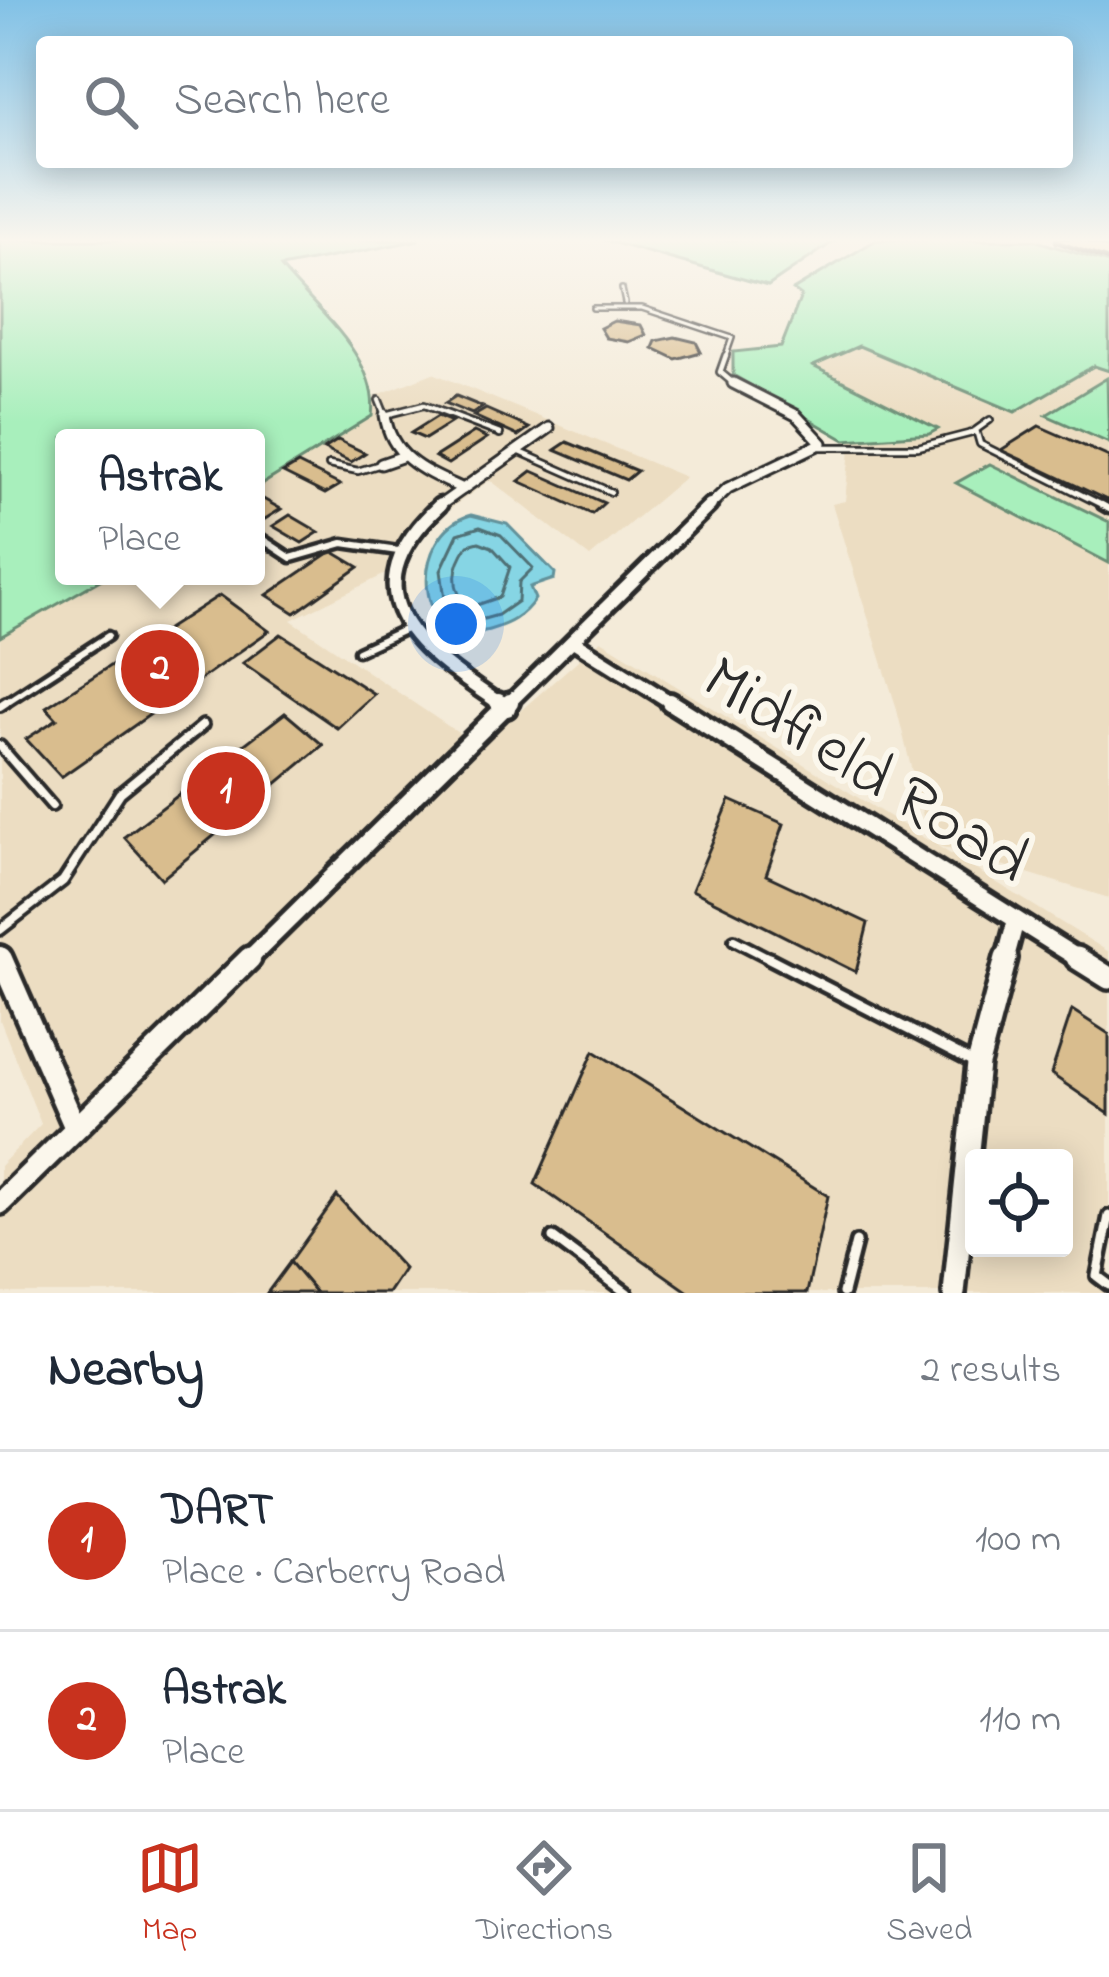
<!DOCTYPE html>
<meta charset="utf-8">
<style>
body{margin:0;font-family:"Indie Flower",sans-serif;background:#f6f6f7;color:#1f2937}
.controls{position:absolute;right:36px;bottom:36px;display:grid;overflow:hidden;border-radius:12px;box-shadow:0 6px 30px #0003}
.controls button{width:108px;height:108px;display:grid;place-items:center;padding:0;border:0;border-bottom:3px solid #e0e1e3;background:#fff;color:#1f2937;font:60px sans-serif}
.you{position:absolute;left:456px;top:624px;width:42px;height:42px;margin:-30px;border:9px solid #fff;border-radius:50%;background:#1a73e8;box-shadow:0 0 0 18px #1a73e833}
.badge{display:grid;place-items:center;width:78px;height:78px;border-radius:50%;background:#c8321e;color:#fff;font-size:39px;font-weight:700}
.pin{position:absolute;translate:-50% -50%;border:6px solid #fff;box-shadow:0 3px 12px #0006}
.popup{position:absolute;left:55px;top:429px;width:210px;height:156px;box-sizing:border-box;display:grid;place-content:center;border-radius:12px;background:#fff;filter:drop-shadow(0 3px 9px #0005);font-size:39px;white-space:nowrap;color:#747a83}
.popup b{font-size:45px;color:#1f2937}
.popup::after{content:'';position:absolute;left:50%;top:100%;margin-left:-24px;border:24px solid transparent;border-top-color:#fff}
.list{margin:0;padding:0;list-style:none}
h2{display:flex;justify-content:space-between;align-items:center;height:156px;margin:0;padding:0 48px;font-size:51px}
h2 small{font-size:39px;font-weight:400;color:#747a83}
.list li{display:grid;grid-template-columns:78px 1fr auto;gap:36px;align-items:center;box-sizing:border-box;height:180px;padding:0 48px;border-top:3px solid #e0e1e3}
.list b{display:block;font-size:45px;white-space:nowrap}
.list p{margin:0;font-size:39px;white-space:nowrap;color:#747a83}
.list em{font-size:39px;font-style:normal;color:#747a83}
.icon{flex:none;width:66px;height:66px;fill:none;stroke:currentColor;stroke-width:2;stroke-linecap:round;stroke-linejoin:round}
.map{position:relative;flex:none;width:1109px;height:1293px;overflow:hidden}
.search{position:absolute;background:#fff;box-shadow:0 6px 30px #0003;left:36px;right:36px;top:36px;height:132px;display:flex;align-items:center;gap:30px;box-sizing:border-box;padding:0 42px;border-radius:12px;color:#747a83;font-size:45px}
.sheet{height:516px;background:#fff}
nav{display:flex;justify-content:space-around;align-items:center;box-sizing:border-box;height:168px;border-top:3px solid #e0e1e3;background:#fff;font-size:33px;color:#747a83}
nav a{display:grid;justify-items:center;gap:6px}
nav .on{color:#c8321e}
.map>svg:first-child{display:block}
</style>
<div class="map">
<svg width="1109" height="1293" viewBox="0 0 1109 1293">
<rect width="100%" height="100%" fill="#f4ebd9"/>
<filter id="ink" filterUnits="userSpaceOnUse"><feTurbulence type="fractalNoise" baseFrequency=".00833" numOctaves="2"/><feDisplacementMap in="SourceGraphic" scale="24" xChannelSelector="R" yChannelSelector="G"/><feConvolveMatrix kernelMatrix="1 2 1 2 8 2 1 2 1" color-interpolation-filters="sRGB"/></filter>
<g filter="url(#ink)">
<!-- built -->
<path fill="#ecddc2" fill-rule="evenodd" d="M859 345 1015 412 1094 365 1109 371V898L936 845 1109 952V1293H0V1166L41 1124 0 1020V637L107 576H256V488L372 416 375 396 433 373 685 477 590 557 490 480 437 518 413 544 408 563 291 620 479 747 601 640 929 841 896 706 832 504 845 501 850 449 845 440 929 434 812 366ZM974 1158H1064V1248H974Z"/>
<!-- green -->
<g fill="#a8efbc" stroke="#6a8d74" stroke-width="3">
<path d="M0 240H419L281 267C314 308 380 358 372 416L256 488V438H64V576H107L0 637Z"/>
<path d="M836 240 768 286 604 240Z"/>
<path d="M876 240H1034L1109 263V371L1094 366 1015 412 859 346 813 366 938 429 929 434 845 440 733 375V352L781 347 801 296 793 290Z"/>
<path d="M1107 378 1109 443 1046 415Z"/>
<path d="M990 464 1109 522V563L956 483Z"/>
</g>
<!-- water -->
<path fill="#86d5e4" stroke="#62919a" stroke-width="3" d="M471 515 507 524 555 573 554 579 530 587 535 599C523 617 509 624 489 630 412 653 408 532 471 515Z"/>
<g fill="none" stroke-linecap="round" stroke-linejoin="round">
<!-- shore -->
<g stroke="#4f6f75" stroke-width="3">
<path d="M480 527 501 535 533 568 519 582 518 601 498 615 466 624 446 607 441 570 458 534Z"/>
<path d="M479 542 492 547 510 567 500 597 468 608C450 587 453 567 468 545Z"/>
</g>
</g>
<!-- building -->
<g fill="#d9bd8e" stroke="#2b2b2b" stroke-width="3">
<path d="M614 321 641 325 646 335 629 342 606 338 600 328Z"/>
<path d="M675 337 696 342 701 352 676 359 653 348 656 341Z"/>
<path d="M456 396 483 407 472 414 445 403Z"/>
<path d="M486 409 529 428 518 436 474 416Z"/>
<path d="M438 416 452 422 425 439 411 433Z"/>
<path d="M1039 426 1109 457V501L1001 450Z"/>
<path d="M474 432 487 438 448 464 435 457Z"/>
<path d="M338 440 365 453 351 462 324 449Z"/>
<path d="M567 442 637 471 626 480 555 450Z"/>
<path d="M298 464 340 485 325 494 283 473Z"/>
<path d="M532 471 604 503 592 514 519 481Z"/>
<path d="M256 495 281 509 265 519 256 514Z"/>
<path d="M290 515 319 532 302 543 273 526Z"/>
<path d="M332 551 359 567 295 613 267 595Z"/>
<path d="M129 576H182L152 594Z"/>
<path d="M220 595 269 631 61 777 26 739 57 719 46 707Z"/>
<path d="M281 634 374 694 337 728 243 663Z"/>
<path d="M285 713 323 745 162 879 124 837Z"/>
<path d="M730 800 784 824 766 875 868 923 856 972 692 890Z"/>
<path d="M1072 1010 1109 1034V1114L1051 1074Z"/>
<path d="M594 1051 828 1196 807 1293H690L535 1184Z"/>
<path d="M337 1196 404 1269 388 1293H316L290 1262Z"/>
<path d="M290 1262 316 1293H267Z"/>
</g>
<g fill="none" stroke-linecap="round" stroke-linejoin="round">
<!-- lane-far4 casing -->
<g stroke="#2b2b2b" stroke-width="8">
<g id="lane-far4">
<path d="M622 289 625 303"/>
<path d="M593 308H642L732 338 725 358"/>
</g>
</g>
<!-- lane-far3 casing -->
<g stroke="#2b2b2b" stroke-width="10">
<g id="lane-far3">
<path d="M726 355 720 372 733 383"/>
<path d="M379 400 385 415 424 405 500 434"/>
<path d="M990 420 976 430 980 444 1108 508"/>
<path d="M819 447H918L976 432"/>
<path d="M518 451 611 492"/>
<path d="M329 465 358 471 381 464"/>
</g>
</g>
<!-- lane-far2 casing -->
<g stroke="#2b2b2b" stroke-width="15">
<g id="lane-far2">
<path d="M1102 505 1109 509"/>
<path d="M256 535 291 558 343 543 398 551"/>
<path d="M358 651 408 628"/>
<path d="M2 705 108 636"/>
</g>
</g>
<!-- lane-far1 casing -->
<g stroke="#2b2b2b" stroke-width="16">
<g id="lane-far1">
<path d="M0 706 6 702"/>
<path d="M0 746 52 806"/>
<path d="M0 930 63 881 120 793 203 725"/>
<path d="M734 940 775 961"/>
</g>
</g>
<!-- lane casing -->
<g stroke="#2b2b2b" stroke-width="18">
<g id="lane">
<path d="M769 958 974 1063"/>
<path d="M1109 1216 1097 1276 1109 1285"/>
<path d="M553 1238 627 1293"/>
<path d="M843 1293 856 1242"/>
</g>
</g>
<!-- street-far3 casing -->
<g stroke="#2b2b2b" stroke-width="15">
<g id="street-far3">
<path d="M385 415C391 459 427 472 463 489"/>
<path d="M381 464 401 457"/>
<path d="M436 508 549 428"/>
<path d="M707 508 728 488 822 443 796 415 733 383"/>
</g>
</g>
<!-- street-far2 casing -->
<g stroke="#2b2b2b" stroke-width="21">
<g id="street-far2">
<path d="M440 505C341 596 423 652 502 705"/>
<path d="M573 641 675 705"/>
<path d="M507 705 710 505"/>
</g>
</g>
<!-- street-far1 casing -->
<g stroke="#2b2b2b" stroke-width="26">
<g id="street-far1">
<path d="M498 702 507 708"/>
<path d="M670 702 1082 961"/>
<path d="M0 955 3 961"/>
<path d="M247 961 510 702"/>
<path d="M1005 961 1016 920"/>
</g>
</g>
<!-- street casing -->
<g stroke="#2b2b2b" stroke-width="30">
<g id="street">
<path d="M1 958 75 1127"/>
<path d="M1077 958 1109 978"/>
<path d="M0 1203 250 958"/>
<path d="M954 1293 978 1064 1006 958"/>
</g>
</g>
<!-- highway casing -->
<g stroke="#2b2b2b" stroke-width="9">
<path id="highway" d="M1058 240H1077L1109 250V258Z"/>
</g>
<!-- lane-far4 -->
<use href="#lane-far4" stroke="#fbf7ec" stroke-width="3"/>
<!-- lane-far3 -->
<use href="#lane-far3" stroke="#fbf7ec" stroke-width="4.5"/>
<!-- lane-far2 -->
<use href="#lane-far2" stroke="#fbf7ec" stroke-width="6"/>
<!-- lane-far1 -->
<use href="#lane-far1" stroke="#fbf7ec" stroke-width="8"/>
<!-- lane -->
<use href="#lane" stroke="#fbf7ec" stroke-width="9"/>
<!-- street-far3 -->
<use href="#street-far3" stroke="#fbf7ec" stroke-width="9"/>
<!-- street-far2 -->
<use href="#street-far2" stroke="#fbf7ec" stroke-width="12"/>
<!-- street-far1 -->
<use href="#street-far1" stroke="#fbf7ec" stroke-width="16"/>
<!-- street -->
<use href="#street" stroke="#fbf7ec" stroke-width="21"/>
<!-- highway -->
<use href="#highway" fill="#faddab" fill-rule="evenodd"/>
</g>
</g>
<!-- sky -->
<linearGradient id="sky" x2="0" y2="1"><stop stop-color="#81c1e6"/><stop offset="0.57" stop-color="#faf6ee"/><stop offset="1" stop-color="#faf6ee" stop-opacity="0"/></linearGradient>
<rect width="1109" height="422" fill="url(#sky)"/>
<g text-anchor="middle" stroke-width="12" stroke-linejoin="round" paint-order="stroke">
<!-- near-street labels -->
<g font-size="66" fill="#2b2b2b" stroke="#fbf7ec">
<text transform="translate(868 767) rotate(32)" y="23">Midfield Road</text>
</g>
</g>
</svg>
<div class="controls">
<button><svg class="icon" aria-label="locate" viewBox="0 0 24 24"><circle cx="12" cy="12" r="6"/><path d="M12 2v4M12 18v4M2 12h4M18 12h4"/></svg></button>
</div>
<div class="you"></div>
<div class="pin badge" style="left:226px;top:791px">1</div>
<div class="pin badge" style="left:160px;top:669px">2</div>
<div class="popup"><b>Astrak</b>Place</div>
<div class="search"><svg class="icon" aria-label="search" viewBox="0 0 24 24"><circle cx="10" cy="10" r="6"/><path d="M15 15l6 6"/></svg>Search here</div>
</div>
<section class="sheet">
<h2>Nearby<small>2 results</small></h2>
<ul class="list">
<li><span class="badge">1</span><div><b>DART</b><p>Place · Carberry Road</p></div><em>100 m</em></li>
<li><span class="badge">2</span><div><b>Astrak</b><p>Place</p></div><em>110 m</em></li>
</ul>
</section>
<nav>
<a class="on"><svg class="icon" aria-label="map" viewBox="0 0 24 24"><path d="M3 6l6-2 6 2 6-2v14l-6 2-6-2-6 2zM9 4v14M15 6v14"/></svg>Map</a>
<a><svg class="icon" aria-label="directions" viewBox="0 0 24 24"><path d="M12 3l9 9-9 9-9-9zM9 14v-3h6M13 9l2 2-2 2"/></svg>Directions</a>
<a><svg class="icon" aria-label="saved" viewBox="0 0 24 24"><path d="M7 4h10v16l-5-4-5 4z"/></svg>Saved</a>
</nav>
